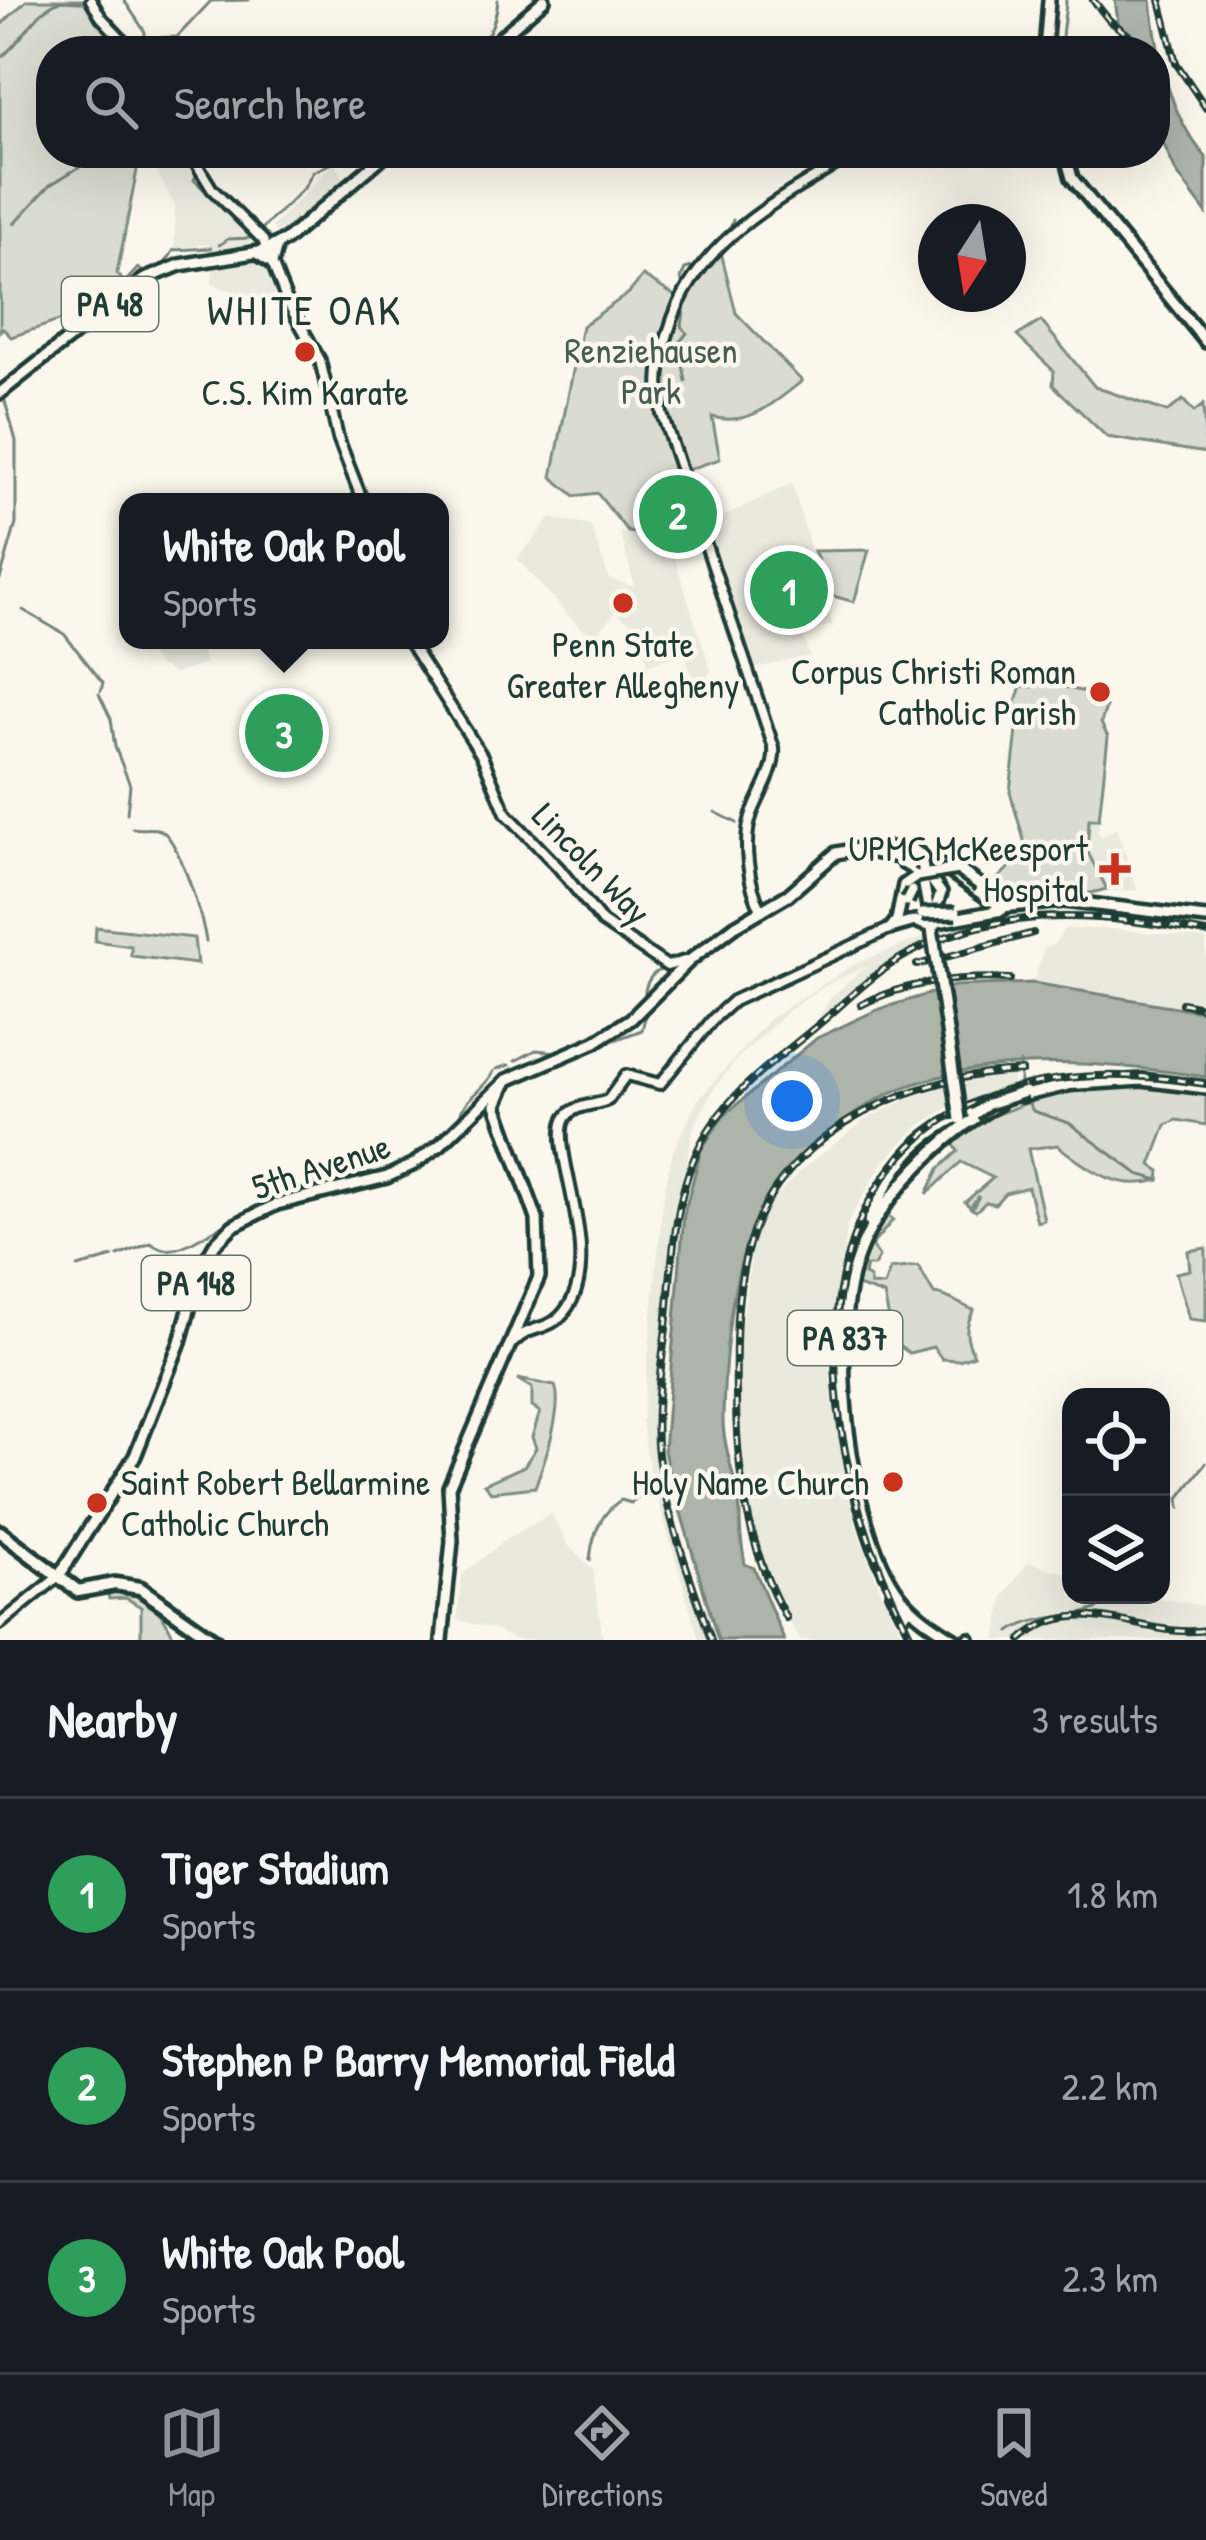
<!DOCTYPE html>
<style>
body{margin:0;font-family:"Patrick Hand",sans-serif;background:#20242c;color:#f1f3f6}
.controls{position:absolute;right:36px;bottom:36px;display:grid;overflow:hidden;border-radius:24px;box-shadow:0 12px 48px #0002}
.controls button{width:108px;height:108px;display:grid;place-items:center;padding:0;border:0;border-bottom:3px solid #363941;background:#171b24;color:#f1f3f6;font:60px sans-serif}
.compass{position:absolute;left:918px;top:204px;width:108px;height:108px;border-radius:50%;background:#171b24;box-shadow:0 12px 48px #0002;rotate:192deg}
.you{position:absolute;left:792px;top:1101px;width:42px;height:42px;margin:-30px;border:9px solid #fff;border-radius:50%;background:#1a73e8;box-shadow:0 0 0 18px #1a73e833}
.badge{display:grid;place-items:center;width:78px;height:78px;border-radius:50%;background:#8c9099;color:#fff;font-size:39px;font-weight:700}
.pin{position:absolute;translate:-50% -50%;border:6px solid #fff;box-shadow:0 3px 12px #0006}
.popup{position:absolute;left:119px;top:493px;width:330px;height:156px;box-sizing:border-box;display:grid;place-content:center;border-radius:24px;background:#171b24;filter:drop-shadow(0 3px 9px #0005);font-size:39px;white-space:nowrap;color:#9ea1a6}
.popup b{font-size:45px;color:#f1f3f6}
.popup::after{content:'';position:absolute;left:50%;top:100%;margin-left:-24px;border:24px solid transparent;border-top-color:#171b24}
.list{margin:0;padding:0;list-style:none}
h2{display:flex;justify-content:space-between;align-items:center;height:156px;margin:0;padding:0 48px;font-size:51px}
h2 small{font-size:39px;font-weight:400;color:#9ea1a6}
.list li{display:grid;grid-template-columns:78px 1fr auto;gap:36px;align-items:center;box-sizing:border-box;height:192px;padding:0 48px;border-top:3px solid #363941}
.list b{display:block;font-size:45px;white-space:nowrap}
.list p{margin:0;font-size:39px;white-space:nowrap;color:#9ea1a6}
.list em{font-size:39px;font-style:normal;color:#9ea1a6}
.icon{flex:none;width:66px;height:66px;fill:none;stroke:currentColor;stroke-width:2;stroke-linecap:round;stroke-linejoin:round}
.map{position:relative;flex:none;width:1206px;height:1640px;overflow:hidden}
.search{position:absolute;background:#171b24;box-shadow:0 12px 48px #0002;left:36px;right:36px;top:36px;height:132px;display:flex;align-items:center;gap:30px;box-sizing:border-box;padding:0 42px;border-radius:48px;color:#9ea1a6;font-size:45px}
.sheet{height:732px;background:#171b24}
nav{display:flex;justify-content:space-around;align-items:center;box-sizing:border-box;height:168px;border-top:3px solid #363941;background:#171b24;font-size:33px;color:#9ea1a6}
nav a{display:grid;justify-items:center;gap:6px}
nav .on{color:#8c9099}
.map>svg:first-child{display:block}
</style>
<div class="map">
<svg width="1206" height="1640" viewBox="0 0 1206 1640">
<rect width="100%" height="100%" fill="#fbf7ec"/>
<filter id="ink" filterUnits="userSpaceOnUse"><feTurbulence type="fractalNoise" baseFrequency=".00833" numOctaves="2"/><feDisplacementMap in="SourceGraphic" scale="24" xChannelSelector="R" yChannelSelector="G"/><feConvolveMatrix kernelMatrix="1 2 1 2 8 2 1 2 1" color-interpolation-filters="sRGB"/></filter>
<g filter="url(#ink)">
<!-- built -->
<g fill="#eae9de">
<path d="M147 153H189L199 175 262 247 211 255 209 244 175 248V206Z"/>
<path d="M334 163 348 184 280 238 272 227Z"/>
<path d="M254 255 268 261 280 290 269 298 251 304 232 291 212 284 213 261Z"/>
<path d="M792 483 832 624 803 634 810 656 752 669 702 527Z"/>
<path d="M551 518 591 526 609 579 635 587 620 532 648 537 667 535 711 671 696 689 685 654 648 664 638 628 615 612 596 636 579 627 517 559Z"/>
<path d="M140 640H200L205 664 175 674 158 665Z"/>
<path d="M1089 818 1099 819 1098 833 1103 836 1116 828 1138 891H1109L1087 851Z"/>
<path d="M947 928V933L873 977 809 1032 832 996 865 967 830 983 788 1011 737 1059 715 1087 693 1129 672 1241 654 1423 664 1491 707 1640H699L649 1469 642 1422 663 1199 673 1151 697 1101 769 1019 854 964Z"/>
<path d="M1065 929H1116L1206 939V1011L1033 983 1044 949 1053 945Z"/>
<path d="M1013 1073 1012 1088 951 1105 915 1129 881 1165 848 1222 832 1323 830 1379 836 1423 856 1526 879 1587 905 1640H801L790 1624 759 1548 747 1500 739 1430V1345L754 1238 773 1200 801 1170 866 1119 942 1082Z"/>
<path d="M551 1514 568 1545 593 1570 603 1640H515L494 1629 457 1620 462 1575 505 1540Z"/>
<path d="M1028 1562 1071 1575V1595H1139L1206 1606V1640H996L1003 1597Z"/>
</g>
<!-- green -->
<g fill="#dbdcd1" stroke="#7d8c82" stroke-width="3">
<path d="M27 0H89L130 51H51V153H137L135 158 139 160 117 273 126 286 104 298 100 293 102 302 86 312 11 337 3 328 0 331V26Z"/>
<path d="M721 252 736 313 802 381C774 403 749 427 712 417L720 459 680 472 697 521 659 535 628 532 597 493 575 496 552 477 582 326 629 293 643 276 683 301 698 273Z"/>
<path d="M1041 321 1095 387 1167 412 1183 400 1194 412 1203 405 1206 453 1107 437 1053 385 1054 371 1017 336Z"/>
<path d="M869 550 854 602 833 596 814 551Z"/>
<path d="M801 551 814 595 803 600 810 617 806 626 792 617 780 619 760 570 779 557Z"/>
<path d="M1056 671 1063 674 1060 686 1088 693 1087 701 1106 707 1101 723 1108 737 1099 819H1089L1087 851 1107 889 1062 900 1005 902 994 882 1024 853V840L1010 792 1019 713 1015 704 1021 686 1032 687 1035 677 1048 680Z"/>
<path d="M96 927 194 938 197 964 131 956V946L95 941Z"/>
<path d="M1104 1085 1151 1087 1206 1095V1125L1177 1120 1166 1125 1151 1165 1160 1171 1159 1180C1117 1192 1088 1169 1057 1145L1028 1149 1044 1220 1037 1222 1028 1187 1005 1193 995 1204 986 1202 976 1211 972 1209 979 1196 970 1207 965 1202 993 1178 961 1162 927 1194 939 1169 958 1151 951 1140 975 1122 1038 1099 1043 1093Z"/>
<path d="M885 1214 893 1220 871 1246 879 1257 874 1266H866L864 1275 870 1278V1285L884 1286 890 1269 918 1266 934 1294C948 1295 960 1305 974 1310 964 1327 965 1337 974 1355L959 1360 942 1359 933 1347 909 1353 884 1334 848 1340V1323L889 1319 884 1295 854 1285 861 1250Z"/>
<path d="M1206 1248V1321L1189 1319 1176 1273 1190 1270 1188 1251Z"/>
<path d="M517 1379 555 1386C564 1408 544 1462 535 1487L491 1492 484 1484 524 1466 536 1448 532 1437 540 1412 532 1407V1388Z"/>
<path d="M106 1586C142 1592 161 1605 175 1640H141V1607L126 1598 109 1599Z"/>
</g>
<!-- water -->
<g fill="#adb4aa" stroke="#74847b" stroke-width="3">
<path d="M1115 0H1151C1157 54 1169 116 1206 157V213L1176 172 1155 124V51H1122Z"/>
<path d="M1033 983 1206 1012V1077C1107 1062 1004 1053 908 1086 879 1095 853 1115 829 1133 802 1153 772 1183 758 1214 730 1274 724 1355 723 1420 723 1453 741 1489 740 1519 740 1534 742 1548 745 1564L754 1568 784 1640H718L678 1503 679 1486 669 1476 664 1450 684 1214 701 1150 724 1115 817 1038 877 1010 954 986Z"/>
</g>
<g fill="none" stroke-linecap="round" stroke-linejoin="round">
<!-- stream -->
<g stroke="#74847b" stroke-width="3">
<path d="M124 0 145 32 144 51"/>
<path d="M145 38 177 37 211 1 249 0"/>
<path d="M466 51C489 43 496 22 498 0"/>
<path d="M1063 51C1059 39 1066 15 1066 0"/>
<path d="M0 58C21 44 37 9 58 2 67 0 77 3 87 2"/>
<path d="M199 170 194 180 253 237"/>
<path d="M812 173 813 168 835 153"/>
<path d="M773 200 791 187"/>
<path d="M746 218 760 208"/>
<path d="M14 224 50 185 102 153"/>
<path d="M261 230 304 188 313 172 332 163 341 153"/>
<path d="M219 245 228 239 251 238"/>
<path d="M698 263 730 230 733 220"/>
<path d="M684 287 681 279 685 269 692 267"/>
<path d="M52 346 82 311 103 306 138 268 144 273 164 265 174 250 211 248"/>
<path d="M686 381 679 343 687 333 682 326 686 295"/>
<path d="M0 579 16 524V441L3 394"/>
<path d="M23 610 64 634 103 683 101 691"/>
<path d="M99 694 111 719 115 747 130 785 127 813"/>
<path d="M688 697 689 693"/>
<path d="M715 812 737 823"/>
<path d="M132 828C142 830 151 827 160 830 178 836 204 922 206 942"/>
<path d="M645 1002C643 988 649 973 663 969L671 971"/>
<path d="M579 1053 642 1030 647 1009"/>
<path d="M515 1061 536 1050 557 1052"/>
<path d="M1020 1063V1069"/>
<path d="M497 1069 509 1065"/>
<path d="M1020 1085V1072"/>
<path d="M1027 1100 1033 1111 1069 1123 1138 1174 1159 1180"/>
<path d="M459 1119C464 1095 483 1093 494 1071"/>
<path d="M371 1176 412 1160"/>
<path d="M288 1196 322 1178 344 1182"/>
<path d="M118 1256 151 1243C177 1264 205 1228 233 1222"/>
<path d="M78 1267 113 1257"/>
<path d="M0 1288V1287"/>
<path d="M670 1491 678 1484"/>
<path d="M1180 1508 1179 1498 1206 1463"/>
<path d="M590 1560C592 1538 600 1513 621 1500L631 1503 639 1496 655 1494"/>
<path d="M1115 1596 1116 1595"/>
<path d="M1079 1615 1099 1608"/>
<path d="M1010 1632C1030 1617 1089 1610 1113 1618 1145 1628 1173 1640 1206 1627"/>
</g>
<!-- secondary casing -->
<g stroke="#1f3d34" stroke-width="16">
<g id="secondary">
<path d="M91 0 101 17 133 51"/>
<path d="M190 153 212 189 263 240 286 299 320 360 338 438 363 502"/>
<path d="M408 640 482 756 506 813 559 868 602 922 667 966 688 960"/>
<path d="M762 911C748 886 742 841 752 814 760 793 776 770 774 748L662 414C656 384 660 359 669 330 696 239 779 200 855 153"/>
<path d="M514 1342C533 1321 553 1336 572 1300 600 1245 547 1142 566 1117 575 1104 595 1106 608 1100L626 1075 660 1084 713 1019 733 1001 891 928"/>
<path d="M0 1624 59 1576"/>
</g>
</g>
<!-- primary casing -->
<g stroke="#1f3d34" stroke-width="18">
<g id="primary">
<path d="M485 51 544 0"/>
<path d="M1045 51 1049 0"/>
<path d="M1065 153 1072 178 1206 342"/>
<path d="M258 254 272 263 277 245"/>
<path d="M0 393 143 280 180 265 259 252 286 240 387 153"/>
<path d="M882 849 909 847 921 855"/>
<path d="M903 863 922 874 932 929"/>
<path d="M931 879 941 893 932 918"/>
<path d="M933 926 938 922 1002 910"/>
<path d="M891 928 897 920 904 885 917 876"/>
<path d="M891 928 915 921 931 927"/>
<path d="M1062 1085 1142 1080 1206 1088"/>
<path d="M1021 1096 1068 1085"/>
<path d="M869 1221C900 1155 915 1137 982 1104"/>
<path d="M59 1576 135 1456 180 1342 200 1270 215 1244 233 1226 277 1204 387 1177 414 1164 440 1145 507 1080 595 1042 631 1019 690 960 735 926 788 895 836 853 858 849 942 866 1001 907 1064 901 1206 918"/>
<path d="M893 1593 904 1614 910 1607"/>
<path d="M442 1640 452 1541 449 1487 539 1277 537 1219 496 1105 507 1080"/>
<path d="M956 1640C935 1627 915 1615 899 1594 848 1525 827 1336 858 1256 879 1198 945 1132 999 1104"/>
<path d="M969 1640V1639"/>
</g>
</g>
<!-- trunk casing -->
<g stroke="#1f3d34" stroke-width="20">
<path id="trunk" d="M0 1532 78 1591 115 1584 140 1588 214 1640"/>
</g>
<!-- secondary -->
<use href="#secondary" stroke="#fbf7ec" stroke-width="8"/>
<!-- primary -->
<use href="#primary" stroke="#fbf7ec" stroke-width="9"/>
<!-- trunk -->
<use href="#trunk" stroke="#fbf7ec" stroke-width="10"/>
<!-- rail casing -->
<g stroke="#1f3d34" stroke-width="8">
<g id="rail">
<path d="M1093 0 1109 20 1149 51"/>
<path d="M1160 0 1176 63 1206 108"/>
<path d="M917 965 1033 933"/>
<path d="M1182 1003 1206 1008"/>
<path d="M861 1005C904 982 961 976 1010 979"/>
<path d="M786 1618C748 1550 736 1473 736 1396 735 1343 735 1282 753 1232 792 1126 918 1074 1022 1071"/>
<path d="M711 1640C692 1581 666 1517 658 1455 653 1413 661 1370 666 1328 673 1260 672 1183 712 1125 740 1083 787 1052 825 1019 850 997 874 973 903 957 996 903 1106 913 1206 933"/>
<path d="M913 1640C765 1360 810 1018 1206 1084"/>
<path d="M1021 1640C1077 1588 1145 1640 1206 1630"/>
</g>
</g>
<!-- rail -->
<use href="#rail" stroke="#fbf7ec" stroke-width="3" stroke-dasharray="9" stroke-linecap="butt"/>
<!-- primary-bridge casing -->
<g stroke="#1f3d34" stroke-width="18" stroke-linecap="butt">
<g id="primary-bridge">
<path d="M921 855 923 869"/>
<path d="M917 876 958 869 980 885"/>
<path d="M907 901 912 891"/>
<path d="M922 914 956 913"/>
<path d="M932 929 960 1119"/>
<path d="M974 1114 988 1104 1025 1092"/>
</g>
</g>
<!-- primary-bridge -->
<use href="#primary-bridge" stroke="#fbf7ec" stroke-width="9"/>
</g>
</g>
<!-- markers -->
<g fill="#c8321e" stroke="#fbf7ec" stroke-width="4.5">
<circle cx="305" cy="352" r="12"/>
<circle cx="623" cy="603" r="12"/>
<circle cx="1100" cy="692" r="12"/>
<path d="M1109 851h12v12h12v12h-12v12h-12v-12h-12v-12h12z"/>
<circle cx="893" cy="1482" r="12"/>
<circle cx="97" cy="1503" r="12"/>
</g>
<g text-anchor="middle" stroke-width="9" stroke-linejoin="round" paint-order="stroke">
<!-- shield labels -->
<g fill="#fbf7ec" stroke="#61756b" stroke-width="3">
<rect x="62" y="277" width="96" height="54" rx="9"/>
<rect x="142" y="1256" width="108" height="54" rx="9"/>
<rect x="788" y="1311" width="114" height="54" rx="9"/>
</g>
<g font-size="33" font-weight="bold" fill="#1f3d34">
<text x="110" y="316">PA 48</text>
<text x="196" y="1295">PA 148</text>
<text x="845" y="1350">PA 837</text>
</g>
<!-- park labels -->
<g font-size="36" fill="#455d53" stroke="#fbf7ec">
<text x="651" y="363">Renziehausen<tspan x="651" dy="41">Park</tspan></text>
</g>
<!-- poi labels -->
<g font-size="36" fill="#1f3d34" stroke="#fbf7ec" text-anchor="end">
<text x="305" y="405" text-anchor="middle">C.S. Kim Karate</text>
<text x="623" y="657" text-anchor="middle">Penn State<tspan x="623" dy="41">Greater Allegheny</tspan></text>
<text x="1076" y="684">Corpus Christi Roman<tspan x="1076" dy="41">Catholic Parish</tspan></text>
<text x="1088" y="861">UPMC McKeesport<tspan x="1088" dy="41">Hospital</tspan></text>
<text x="121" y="1495" text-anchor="start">Saint Robert Bellarmine<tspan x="121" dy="41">Catholic Church</tspan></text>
<text x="869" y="1495">Holy Name Church</text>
</g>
<!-- street labels -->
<g font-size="36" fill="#1f3d34" stroke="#fbf7ec">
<text transform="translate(592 863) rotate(46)" y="13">Lincoln Way</text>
<text transform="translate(321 1166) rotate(-18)" y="13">5th Avenue</text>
</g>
<!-- quarter labels -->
<g font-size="42" letter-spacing="3" fill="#1f3d34" stroke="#fbf7ec">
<text x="305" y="325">WHITE OAK</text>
</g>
</g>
</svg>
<div class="controls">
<button><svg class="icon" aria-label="locate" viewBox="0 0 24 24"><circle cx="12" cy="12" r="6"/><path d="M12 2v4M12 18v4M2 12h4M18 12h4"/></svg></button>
<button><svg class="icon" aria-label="layers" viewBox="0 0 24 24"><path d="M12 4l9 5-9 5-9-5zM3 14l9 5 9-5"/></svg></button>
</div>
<svg class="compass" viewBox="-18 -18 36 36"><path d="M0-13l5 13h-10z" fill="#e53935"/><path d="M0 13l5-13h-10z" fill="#9ea1a6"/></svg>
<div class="you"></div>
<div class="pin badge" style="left:789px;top:590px;background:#2e9e5b">1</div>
<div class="pin badge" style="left:678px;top:514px;background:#2e9e5b">2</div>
<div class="pin badge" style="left:284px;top:733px;background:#2e9e5b">3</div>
<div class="popup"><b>White Oak Pool</b>Sports</div>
<div class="search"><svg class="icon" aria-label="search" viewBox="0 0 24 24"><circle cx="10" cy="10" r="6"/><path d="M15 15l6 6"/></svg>Search here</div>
</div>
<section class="sheet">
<h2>Nearby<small>3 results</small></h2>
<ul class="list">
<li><span class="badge" style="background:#2e9e5b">1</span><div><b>Tiger Stadium</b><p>Sports</p></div><em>1.8 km</em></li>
<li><span class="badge" style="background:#2e9e5b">2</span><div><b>Stephen P Barry Memorial Field</b><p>Sports</p></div><em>2.2 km</em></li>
<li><span class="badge" style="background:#2e9e5b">3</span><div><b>White Oak Pool</b><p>Sports</p></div><em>2.3 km</em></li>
</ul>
</section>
<nav>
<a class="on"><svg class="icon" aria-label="map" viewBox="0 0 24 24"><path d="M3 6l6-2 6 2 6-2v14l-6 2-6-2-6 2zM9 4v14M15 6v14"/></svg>Map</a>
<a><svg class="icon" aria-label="directions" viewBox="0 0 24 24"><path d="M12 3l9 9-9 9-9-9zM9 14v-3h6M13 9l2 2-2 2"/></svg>Directions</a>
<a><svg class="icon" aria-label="saved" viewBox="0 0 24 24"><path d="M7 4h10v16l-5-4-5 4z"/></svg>Saved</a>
</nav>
